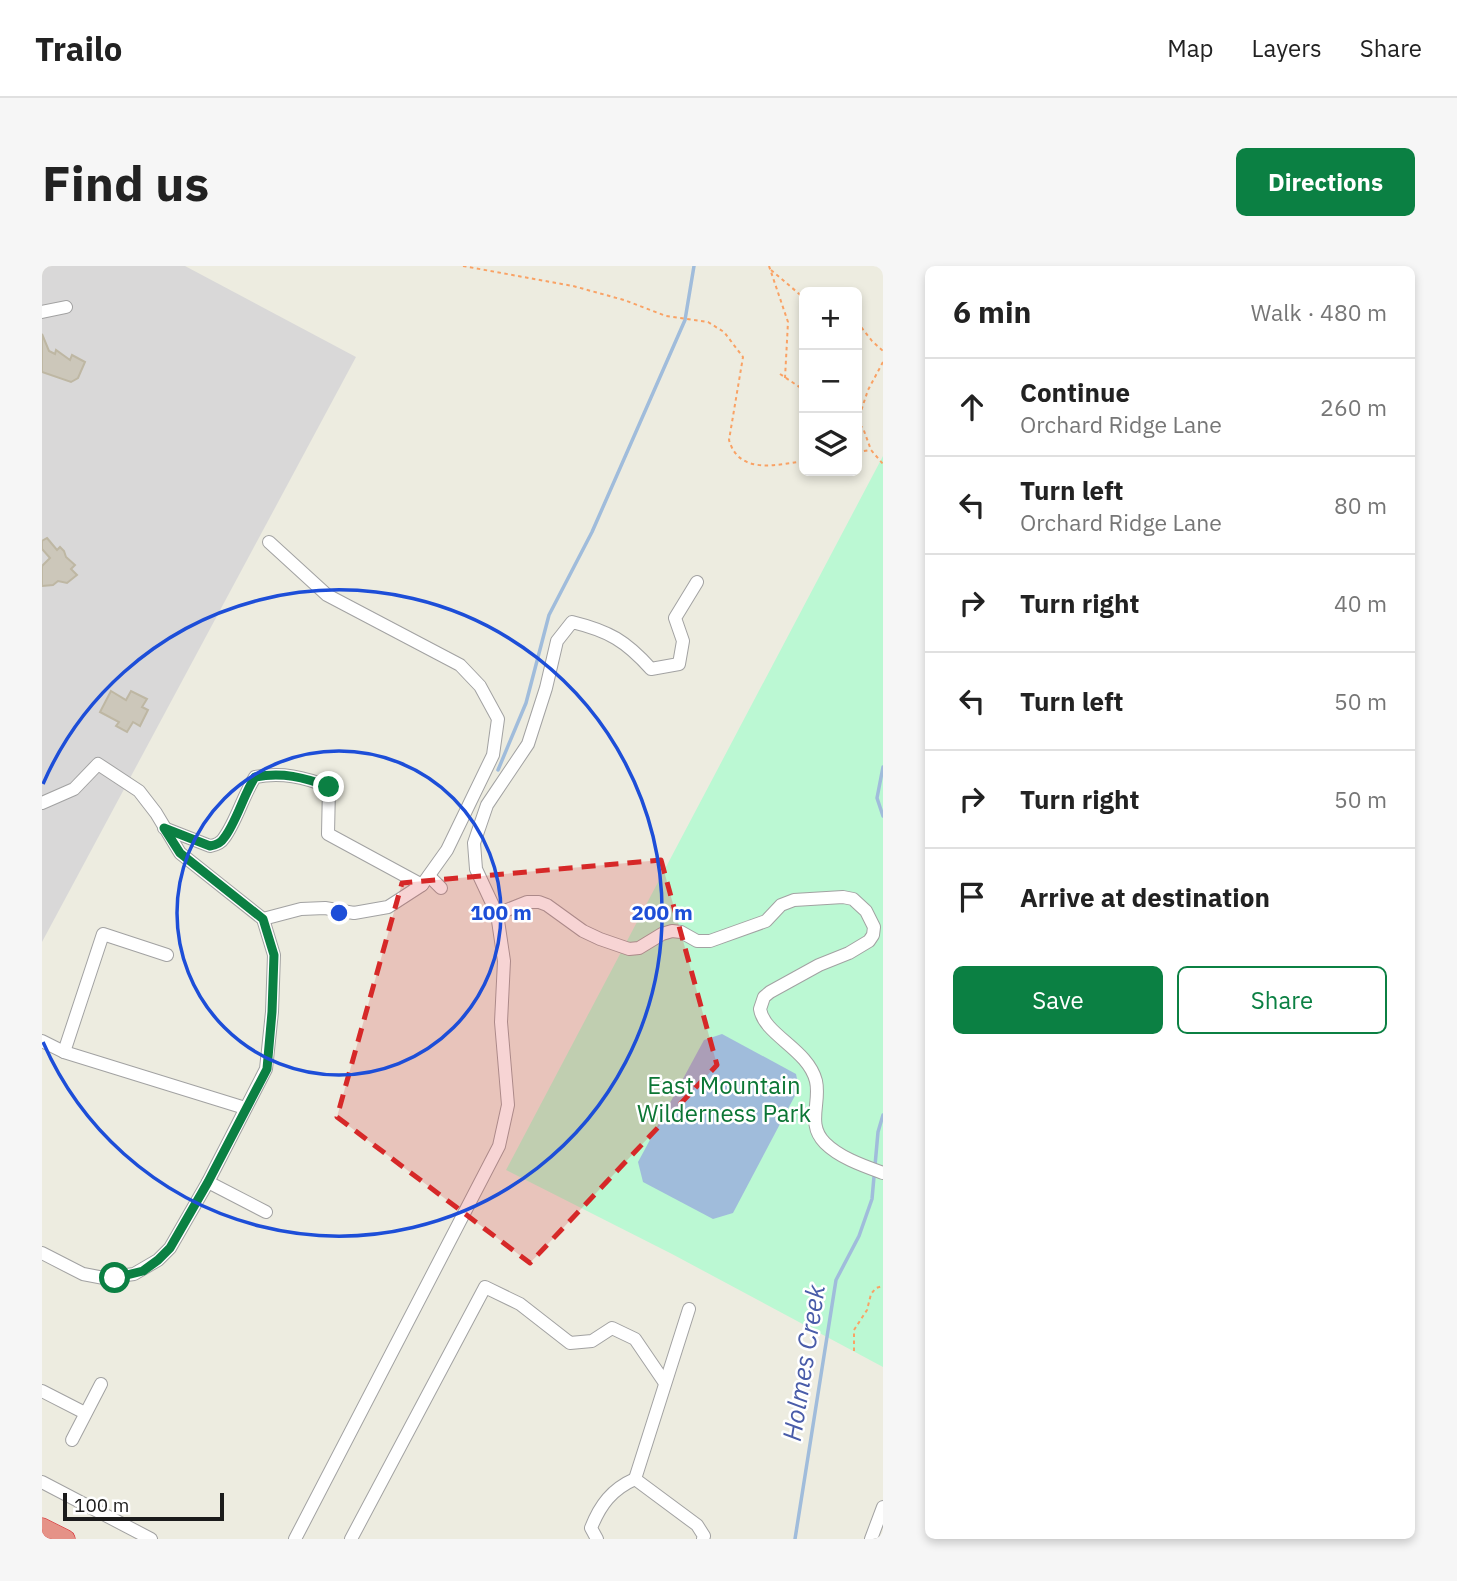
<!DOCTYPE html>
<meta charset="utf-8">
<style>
body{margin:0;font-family:"IBM Plex Sans",sans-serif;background:#f6f6f6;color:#222}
.controls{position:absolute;right:21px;top:21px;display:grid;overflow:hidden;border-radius:10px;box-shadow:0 4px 10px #0003}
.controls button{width:63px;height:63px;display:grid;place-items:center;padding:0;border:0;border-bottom:2px solid #e0e0e0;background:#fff;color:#222;font:35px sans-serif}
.scale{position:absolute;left:21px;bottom:18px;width:161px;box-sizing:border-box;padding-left:7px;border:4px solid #1b1b1b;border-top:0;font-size:19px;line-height:24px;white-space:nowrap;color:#1b1b1b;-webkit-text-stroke:5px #fff;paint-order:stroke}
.stop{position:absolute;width:21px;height:21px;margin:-16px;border:5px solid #0b8043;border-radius:50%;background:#fff}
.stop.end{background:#0b8043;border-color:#fff;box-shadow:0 2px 7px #0008}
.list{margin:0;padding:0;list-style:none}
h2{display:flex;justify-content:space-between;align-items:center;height:91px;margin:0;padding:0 28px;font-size:30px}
h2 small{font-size:23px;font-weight:400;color:#767676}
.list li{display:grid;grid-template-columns:46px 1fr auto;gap:21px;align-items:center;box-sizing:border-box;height:98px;padding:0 28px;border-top:2px solid #e0e0e0}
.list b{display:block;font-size:26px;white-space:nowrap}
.list p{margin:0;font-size:23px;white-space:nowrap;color:#767676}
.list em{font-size:23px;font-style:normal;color:#767676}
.actions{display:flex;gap:14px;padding:21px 28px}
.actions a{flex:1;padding:16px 0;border:2px solid #0b8043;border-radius:10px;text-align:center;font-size:24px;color:#0b8043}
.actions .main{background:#0b8043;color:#fff}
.icon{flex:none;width:38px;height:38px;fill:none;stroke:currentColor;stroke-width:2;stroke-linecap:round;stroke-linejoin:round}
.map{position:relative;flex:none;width:841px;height:1273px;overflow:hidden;border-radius:10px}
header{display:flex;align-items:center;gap:42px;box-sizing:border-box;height:98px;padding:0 35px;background:#fff;border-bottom:2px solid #e0e0e0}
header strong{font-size:33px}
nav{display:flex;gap:38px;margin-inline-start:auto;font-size:24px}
.intro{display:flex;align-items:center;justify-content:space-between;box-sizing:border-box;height:168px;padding:0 42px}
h1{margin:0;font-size:49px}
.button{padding:18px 32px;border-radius:10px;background:#0b8043;color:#fff;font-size:24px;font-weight:700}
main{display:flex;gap:42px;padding:0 42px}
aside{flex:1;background:#fff;border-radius:10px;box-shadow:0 4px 10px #0003}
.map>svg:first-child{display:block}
</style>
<header>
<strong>Trailo</strong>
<nav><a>Map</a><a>Layers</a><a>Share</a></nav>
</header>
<div class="intro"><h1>Find us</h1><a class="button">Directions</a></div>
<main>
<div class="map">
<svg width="841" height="1273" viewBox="0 0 841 1273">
<rect width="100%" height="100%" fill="#edece0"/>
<!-- residential -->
<path fill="#d9d8d8" d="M0 0H143L314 91 0 676Z"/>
<!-- park -->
<path fill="#bbf8d3" d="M841 190V1101L630 988 464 904Z"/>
<!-- water -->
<path fill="#a0bcdb" d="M680 768 754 808 757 822 691 947 671 953 601 916 596 896 662 774Z"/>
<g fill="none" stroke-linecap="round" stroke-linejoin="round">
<!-- stream -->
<g stroke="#a0bcdb" stroke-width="3.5">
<path d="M841 501 835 532 841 550"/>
<path d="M456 504 484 437 507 349 550 266 643 54 652 0"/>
<path d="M753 1273 794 1014 817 970 830 933 836 866 841 849"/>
</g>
</g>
<!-- building -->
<g fill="#ccc7ba" stroke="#beb7a3" stroke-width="2">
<path d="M0 68 7 85 13 88 14 84 28 94 30 89 43 96 36 112 29 116 0 106Z"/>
<path d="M5 272 15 284 18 281 22 285 24 291 33 299 29 303 35 309 25 317 16 315 11 319 0 320V300L8 292 0 283V275Z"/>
<path d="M69 425 84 434 89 425 105 433 100 441 106 444 98 460 91 456 85 466 74 460 77 456 58 446Z"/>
</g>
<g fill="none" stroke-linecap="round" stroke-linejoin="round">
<!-- minor casing -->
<g stroke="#a2a2a2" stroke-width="14">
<g id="minor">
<path d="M0 46 24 41"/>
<path d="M0 537 32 523 56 498 97 525 114 547 138 587 221 653 232 689 230 746 224 803 166 916 128 982 116 994 92 1008 62 1012 41 1008 0 987"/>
<path d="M122 562 168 580C174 579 179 577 182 572 194 556 201 530 213 511 240 506 262 511 287 521L286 568 380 619"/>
<path d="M387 610 399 622"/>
<path d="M455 648 485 636H497L505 639 541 665 558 673 587 683 597 682 620 668 630 665 639 666 655 675H668L724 655 739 639 752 634 801 631 811 633 824 645 832 661 831 669 827 675 807 687 777 699 728 726 722 731 718 743C722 769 766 783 774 815 779 837 764 858 783 877 798 892 822 900 841 907"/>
<path d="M221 653 259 643 283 642 312 647 346 641 380 619 405 584 451 489 456 453 438 420 418 399 285 329 227 276"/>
<path d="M0 775 22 786 203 842"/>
<path d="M22 786 61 668 125 689"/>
<path d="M166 916 224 946"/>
<path d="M647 1043 593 1213 655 1259 662 1270 661 1273"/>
<path d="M0 1125 43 1147"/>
<path d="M30 1174 59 1118"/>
<path d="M0 1216 109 1273"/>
<path d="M253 1273 457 880 466 839 459 756 462 695 455 648 434 603 432 577 445 539 486 478 504 422 515 375 530 356C567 365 584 375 609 403L637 398 641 375 633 352 655 316"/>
<path d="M309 1273 443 1021 478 1038 528 1077 550 1075 570 1062 593 1073 623 1117"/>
<path d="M555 1273 549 1262C558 1239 570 1223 593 1213"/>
<path d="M829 1273 841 1241"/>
</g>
</g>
<!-- highway casing -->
<g stroke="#d4242b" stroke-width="19">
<path id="highway" d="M0 1261 24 1273"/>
</g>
<!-- path -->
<g stroke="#f9a265" stroke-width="2" stroke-dasharray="3.5 3.5" stroke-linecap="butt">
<path d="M421 0 531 20 582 34 624 50 666 56 682 66 701 91 687 174C697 209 734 199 762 195"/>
<path d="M727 0 746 56 743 112"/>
<path d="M729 4 762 32"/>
<path d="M815 56 830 75 841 85"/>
<path d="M841 96 826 124 815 157 821 162 829 184 841 198"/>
<path d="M738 108 762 124"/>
<path d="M815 186 828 184"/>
<path d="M812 1085V1064L825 1044 829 1028 834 1022 841 1020"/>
</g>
<!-- minor -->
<use href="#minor" stroke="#fff" stroke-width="12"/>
<!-- highway -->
<use href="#highway" stroke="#e59287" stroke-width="18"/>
</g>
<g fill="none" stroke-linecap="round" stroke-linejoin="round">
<!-- route -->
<path stroke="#0b8043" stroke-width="9" d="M73 1012 101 1005 116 994 128 982 166 916 225 803 230 746 232 689 221 653 138 587 122 562 168 580C174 579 179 577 182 572 194 557 201 530 213 511 240 506 262 511 287 521"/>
</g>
<!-- marked area -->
<path fill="#d62828" fill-opacity="0.2" stroke="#d62828" stroke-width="5" stroke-dasharray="14 9" stroke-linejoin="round" d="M619 594 675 799 488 997 295 851 360 617Z"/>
<!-- distance rings -->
<g fill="none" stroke="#1d4ed8" stroke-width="3.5">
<circle cx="297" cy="647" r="162"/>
<path d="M1 518A323 323 0 1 1 1 776"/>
</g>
<g text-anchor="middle" stroke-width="5" stroke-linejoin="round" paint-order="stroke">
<!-- park labels -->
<g font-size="24" fill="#0c7635" stroke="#fff">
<text x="682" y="828">East Mountain<tspan x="682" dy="28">Wilderness Park</tspan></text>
</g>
<!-- water labels -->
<g font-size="26" font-style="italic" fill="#495ca9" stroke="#fff">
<text transform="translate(762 1097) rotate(-81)" y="9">Holmes Creek</text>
</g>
</g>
<circle cx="297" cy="647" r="10" fill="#1d4ed8" stroke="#fff" stroke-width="3.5"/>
<g font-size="21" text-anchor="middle" font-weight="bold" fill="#1d4ed8" stroke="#fff" stroke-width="5" stroke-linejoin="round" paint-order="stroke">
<text x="459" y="654">100 m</text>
<text x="620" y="654">200 m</text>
</g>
</svg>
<div class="controls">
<button>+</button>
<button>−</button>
<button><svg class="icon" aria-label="layers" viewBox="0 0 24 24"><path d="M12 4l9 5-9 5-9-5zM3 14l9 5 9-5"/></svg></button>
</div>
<div class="scale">100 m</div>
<div class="stop" style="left:73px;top:1012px"></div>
<div class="stop end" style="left:287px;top:521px"></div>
</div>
<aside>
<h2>6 min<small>Walk · 480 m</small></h2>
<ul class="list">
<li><svg class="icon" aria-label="ahead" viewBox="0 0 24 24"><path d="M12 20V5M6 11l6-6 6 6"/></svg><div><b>Continue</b><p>Orchard Ridge Lane</p></div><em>260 m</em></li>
<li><svg class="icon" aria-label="left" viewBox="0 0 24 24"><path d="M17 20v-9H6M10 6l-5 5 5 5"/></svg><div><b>Turn left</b><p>Orchard Ridge Lane</p></div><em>80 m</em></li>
<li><svg class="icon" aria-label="right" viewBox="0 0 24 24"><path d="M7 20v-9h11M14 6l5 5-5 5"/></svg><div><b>Turn right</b></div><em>40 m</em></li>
<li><svg class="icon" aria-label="left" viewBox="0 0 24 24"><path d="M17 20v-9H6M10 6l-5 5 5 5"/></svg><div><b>Turn left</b></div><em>50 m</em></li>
<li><svg class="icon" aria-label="right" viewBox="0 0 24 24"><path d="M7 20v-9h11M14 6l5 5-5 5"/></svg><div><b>Turn right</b></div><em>50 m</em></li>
<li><svg class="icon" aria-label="arrive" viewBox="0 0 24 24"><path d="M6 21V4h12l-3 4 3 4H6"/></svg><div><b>Arrive at destination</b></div></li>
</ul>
<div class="actions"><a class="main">Save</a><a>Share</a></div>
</aside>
</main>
